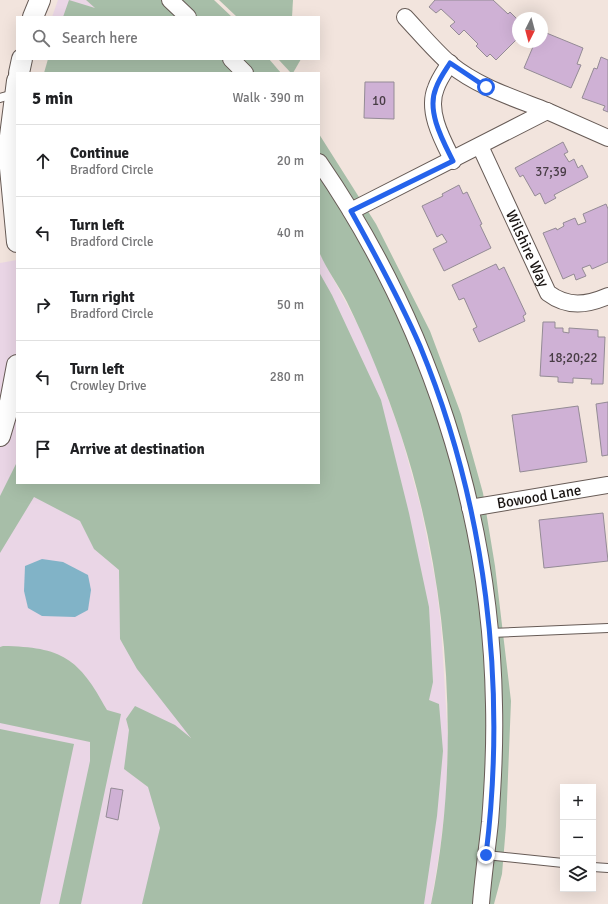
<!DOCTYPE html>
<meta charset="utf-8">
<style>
body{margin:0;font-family:Signika,sans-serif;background:#f6f6f6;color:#202124}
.controls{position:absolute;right:12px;bottom:12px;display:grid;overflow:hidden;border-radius:0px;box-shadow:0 4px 16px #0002}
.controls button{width:36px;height:36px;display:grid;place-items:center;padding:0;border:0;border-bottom:1px solid #e0e0e0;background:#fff;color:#202124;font:20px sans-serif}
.compass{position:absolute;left:512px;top:12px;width:36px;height:36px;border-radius:50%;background:#fff;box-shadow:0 4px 16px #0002;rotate:186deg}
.stop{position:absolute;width:12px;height:12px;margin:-9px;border:3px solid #2563eb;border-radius:50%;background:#fff}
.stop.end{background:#2563eb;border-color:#fff;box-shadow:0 1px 4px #0008}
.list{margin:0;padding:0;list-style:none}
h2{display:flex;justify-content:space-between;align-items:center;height:52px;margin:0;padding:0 16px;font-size:17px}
h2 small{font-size:13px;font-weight:400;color:#757577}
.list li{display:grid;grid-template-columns:26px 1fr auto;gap:12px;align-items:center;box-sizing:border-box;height:72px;padding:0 16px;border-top:1px solid #e0e0e0}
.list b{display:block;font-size:15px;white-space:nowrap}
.list p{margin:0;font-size:13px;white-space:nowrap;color:#757577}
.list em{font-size:13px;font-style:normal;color:#757577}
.icon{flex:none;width:22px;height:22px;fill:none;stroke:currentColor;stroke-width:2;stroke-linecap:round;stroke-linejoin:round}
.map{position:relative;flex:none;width:608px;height:904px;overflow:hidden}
.search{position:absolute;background:#fff;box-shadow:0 4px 16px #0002;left:16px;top:16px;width:304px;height:44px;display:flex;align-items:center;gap:10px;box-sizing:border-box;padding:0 14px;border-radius:0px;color:#757577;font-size:15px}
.panel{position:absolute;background:#fff;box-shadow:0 4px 16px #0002;left:16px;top:72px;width:304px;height:412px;border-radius:0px}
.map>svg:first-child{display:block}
</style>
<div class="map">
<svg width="608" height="904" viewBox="0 0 608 904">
<rect width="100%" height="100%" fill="#f2e4dd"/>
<!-- education -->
<g fill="#ead6e6">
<path d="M58 0H86L106 17H52Z"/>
<path d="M319 252 358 325 374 360 401 435 421 508 436 584 441 625 448 741 446 799 441 842 431 904H0V263L17 260V483H319Z"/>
</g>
<!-- green -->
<g fill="#a7bea8">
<path d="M69 0 95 8 86 0H214L232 17H63Z"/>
<path d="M219 0H293L292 17H237Z"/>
<path d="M48 59H269L281 73H44Z"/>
<path d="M278 59H301L293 73H291Z"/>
<path d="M319 134 376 224 430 331 461 414 483 493 495 566 511 701 506 826 502 874 494 904H431C462 754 449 581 401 435 386 390 368 345 347 302 339 286 327 270 320 254 316 245 319 231 319 222 319 193 319 163 319 134Z"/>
<path d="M319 272 332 295 381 400 409 513 429 607 433 682 429 700 439 704 443 751 437 816 424 904H142L160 828 148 787 124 769 129 730 126 719 135 706 175 725 191 738 137 669 120 639 119 570 94 549 80 521 34 497 0 553V496L17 462V483H319Z"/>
<path d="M3 646C62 647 79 658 107 710L121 714 81 904H59L90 761V742L0 723V647Z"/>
<path d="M0 729 74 744 40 904H0Z"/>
</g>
<!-- water -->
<path fill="#81b3c7" d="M42 559 63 562 88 575 91 590 88 610 75 617 42 616 28 608 24 591 25 566Z"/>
<!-- building -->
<g fill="#cfb1d5" stroke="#948b95">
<path d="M435 0H493L508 14 510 12 518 20V33L515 36 518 38 496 60 490 54 487 57 476 46 478 44 464 30 459 35 450 26 455 22 441 9 436 13 429 7Z"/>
<path d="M544 32 583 48 577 64 581 65 571 88 524 68 535 42H542Z"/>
<path d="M601 57 608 60V112L603 110 605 106 582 98 594 68 597 69Z"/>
<path d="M365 82H394V119L364 118Z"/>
<path d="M563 142 568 152 564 154 569 162 574 159 578 168 582 165 588 177 554 195 556 198 545 204 540 193 535 196 523 175 520 177 515 168Z"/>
<path d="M459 185 463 194 467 192 482 224 480 225 491 248 444 271 433 249 447 242 442 234 437 237 422 206 443 196 442 194Z"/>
<path d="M606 204 608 209V262L592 269 590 265 582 268 586 276 576 280 574 274 563 279 543 233 556 228 557 230 564 226 563 223 575 218 578 225 586 222 583 214Z"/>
<path d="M496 264 499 270 504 267 526 314 523 316 525 321 479 342 473 329 477 327 464 298 459 300 452 285Z"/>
<path d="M543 322H555V328H563V332L569 333V328L598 330V337H605L603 384H591L592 379 573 378V383L558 382V377L540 376Z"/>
<path d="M608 402V455L602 456 596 404Z"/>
<path d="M578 406 587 462 520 472 512 415Z"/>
<path d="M603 513 608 561 544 568 539 520Z"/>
<path d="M111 788 123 790 118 820 106 817Z"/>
</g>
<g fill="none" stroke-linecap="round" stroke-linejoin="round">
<!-- service casing -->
<g stroke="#675b56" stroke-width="10">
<g id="service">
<path d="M0 98 14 94"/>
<path d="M490 633 608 628"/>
<path d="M486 855 563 863"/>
<path d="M593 867 608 868"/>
</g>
</g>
<!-- minor casing -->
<g stroke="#675b56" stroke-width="18">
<g id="minor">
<path d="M170 0 188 17"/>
<path d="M231 59 245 73"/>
<path d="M450 63C445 71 439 79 436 88 426 111 443 141 453 161"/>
<path d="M547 111 608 138"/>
<path id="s1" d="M480 146 548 293C568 308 587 305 608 296"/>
<path d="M319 162C428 320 491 512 494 705 495 744 493 784 490 822 487 850 483 877 481 904"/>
<path d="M351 211 547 111C514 98 478 87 450 64 434 50 420 33 405 17"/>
<path id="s2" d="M470 508 608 485"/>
</g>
</g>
<!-- tertiary casing -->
<g stroke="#675b56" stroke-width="22">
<g id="tertiary">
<path d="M33 17 40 0"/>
<path d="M19 73 22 59"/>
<path d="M17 81 10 136V168L17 242"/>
<path d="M0 436 10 402 17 365"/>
</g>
</g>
<!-- service -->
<use href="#service" stroke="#fff" stroke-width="8"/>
<!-- minor -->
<use href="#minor" stroke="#fff" stroke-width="16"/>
<!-- tertiary -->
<use href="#tertiary" stroke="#fff" stroke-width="20"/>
</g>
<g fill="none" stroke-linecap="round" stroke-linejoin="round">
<!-- route -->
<path stroke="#2563eb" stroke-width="5" d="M486 855C507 684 486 506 420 346 400 300 376 256 351 211L453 161C443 141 426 111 436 88 439 79 445 71 450 63L486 87"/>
</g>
<g text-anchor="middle" stroke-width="3" stroke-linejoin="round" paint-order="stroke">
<!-- number labels -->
<g font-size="13" fill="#473c44">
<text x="379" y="105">10</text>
<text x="551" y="176">37;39</text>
<text x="573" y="362">18;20;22</text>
</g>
<!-- street labels -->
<g font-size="15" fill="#1a1513" stroke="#fdf2ed">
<text dy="5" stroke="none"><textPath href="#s1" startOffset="113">Wilshire Way</textPath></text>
<text dy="5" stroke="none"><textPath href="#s2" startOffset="70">Bowood Lane</textPath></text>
</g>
</g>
</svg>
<div class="controls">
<button>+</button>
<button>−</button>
<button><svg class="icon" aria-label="layers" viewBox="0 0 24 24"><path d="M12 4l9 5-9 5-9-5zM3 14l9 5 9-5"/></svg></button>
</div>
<svg class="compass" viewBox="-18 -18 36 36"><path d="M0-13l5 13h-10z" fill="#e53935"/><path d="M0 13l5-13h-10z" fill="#757577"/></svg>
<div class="stop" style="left:486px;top:87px"></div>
<div class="stop end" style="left:486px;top:855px"></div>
<div class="search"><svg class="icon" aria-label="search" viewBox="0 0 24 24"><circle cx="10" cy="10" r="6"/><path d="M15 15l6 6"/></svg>Search here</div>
<section class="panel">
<h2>5 min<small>Walk · 390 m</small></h2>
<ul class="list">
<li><svg class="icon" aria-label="ahead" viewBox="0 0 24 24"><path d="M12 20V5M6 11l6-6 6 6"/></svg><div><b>Continue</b><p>Bradford Circle</p></div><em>20 m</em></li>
<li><svg class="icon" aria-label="left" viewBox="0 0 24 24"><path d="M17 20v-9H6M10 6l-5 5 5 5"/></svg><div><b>Turn left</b><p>Bradford Circle</p></div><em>40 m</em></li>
<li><svg class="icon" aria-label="right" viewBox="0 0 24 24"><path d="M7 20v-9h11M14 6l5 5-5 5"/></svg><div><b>Turn right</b><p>Bradford Circle</p></div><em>50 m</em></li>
<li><svg class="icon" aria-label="left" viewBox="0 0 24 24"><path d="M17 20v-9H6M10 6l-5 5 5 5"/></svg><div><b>Turn left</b><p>Crowley Drive</p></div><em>280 m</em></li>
<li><svg class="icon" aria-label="arrive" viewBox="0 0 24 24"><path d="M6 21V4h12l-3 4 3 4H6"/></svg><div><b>Arrive at destination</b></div></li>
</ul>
</section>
</div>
